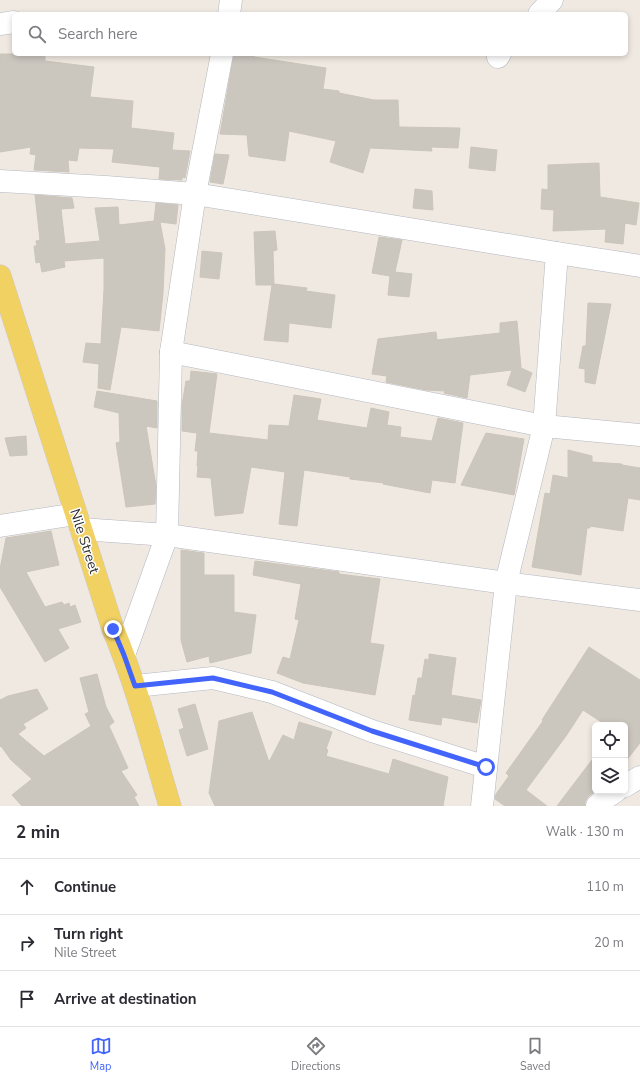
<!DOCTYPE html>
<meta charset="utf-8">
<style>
body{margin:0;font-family:"Nunito Sans",sans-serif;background:#f7f7f7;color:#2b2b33}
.controls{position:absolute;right:12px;bottom:12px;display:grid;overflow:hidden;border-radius:6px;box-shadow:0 2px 6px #0003}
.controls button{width:36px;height:36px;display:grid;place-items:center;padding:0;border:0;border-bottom:1px solid #e1e1e2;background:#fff;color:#2b2b33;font:20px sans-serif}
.stop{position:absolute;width:12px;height:12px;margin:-9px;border:3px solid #4264fb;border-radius:50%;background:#fff}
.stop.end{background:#4264fb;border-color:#fff;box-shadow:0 1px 4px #0008}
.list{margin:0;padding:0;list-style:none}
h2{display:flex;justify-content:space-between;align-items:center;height:52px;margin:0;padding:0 16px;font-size:17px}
h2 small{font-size:13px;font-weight:400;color:#7c7c81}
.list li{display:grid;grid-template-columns:26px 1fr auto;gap:12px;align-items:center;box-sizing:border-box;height:56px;padding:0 16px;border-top:1px solid #e1e1e2}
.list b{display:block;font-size:15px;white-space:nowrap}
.list p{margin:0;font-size:13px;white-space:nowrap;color:#7c7c81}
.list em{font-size:13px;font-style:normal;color:#7c7c81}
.icon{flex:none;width:22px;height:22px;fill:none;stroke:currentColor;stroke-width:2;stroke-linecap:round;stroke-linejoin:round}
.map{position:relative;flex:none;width:640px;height:806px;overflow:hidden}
.search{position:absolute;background:#fff;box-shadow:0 2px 6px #0003;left:12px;right:12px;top:12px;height:44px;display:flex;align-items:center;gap:10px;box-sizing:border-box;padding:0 14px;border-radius:6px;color:#7c7c81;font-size:15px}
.sheet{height:220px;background:#fff}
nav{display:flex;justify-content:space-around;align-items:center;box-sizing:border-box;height:56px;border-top:1px solid #e1e1e2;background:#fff;font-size:11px;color:#7c7c81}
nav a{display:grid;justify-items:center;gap:2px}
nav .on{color:#4264fb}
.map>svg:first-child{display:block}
</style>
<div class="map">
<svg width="640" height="806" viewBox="0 0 640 806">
<rect width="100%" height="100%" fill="#efe9e1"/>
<!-- building -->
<g fill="#cbc7bf" stroke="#cbc5ba">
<path d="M0 54H45V61L94 67 90 97 133 101 131 128 174 133 172 150 190 151 185 178 182 177V180L159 179 160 167 112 162 114 149 79 148 77 161 68 160 69 172 34 170 36 155 30 154 31 147 0 152Z"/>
<path d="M234 54H254V57L326 68 323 89 339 91V93L374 100H398L399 127 460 128 458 148 431 147 432 151 370 148 363 173 330 162 336 141 289 131 285 161 249 156 247 135 220 134Z"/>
<path d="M471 147 497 150 495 171 469 168Z"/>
<path d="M215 154 229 155 223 184 210 182Z"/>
<path d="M599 163 600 197 639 203 636 225 625 223 623 244 605 242 606 229 553 231 554 210 541 209 542 189 548 190V165Z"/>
<path d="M415 189 432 191 433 210 413 208Z"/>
<path d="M35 195 72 198 74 208 61 209 65 244 100 241 95 208 118 207 119 225 154 221 156 203 178 205 176 224 160 222 165 249 163 293 159 331 121 327 110 390 98 388 99 364 83 362 86 343 101 344 104 289V258L64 261 65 267 42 272 40 262 36 263 34 246H37L36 241 40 240Z"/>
<path d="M275 231 277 250 273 251 274 284 307 288 306 291 335 295 331 328 289 323 288 342 264 340 272 285H256L254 232Z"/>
<path d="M379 237 402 240 395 272 412 274 409 297 388 295 390 276 372 273Z"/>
<path d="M202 251 222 253 219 279 200 277Z"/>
<path d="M588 303 611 304 595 384 585 382V369L579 368 583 346H586Z"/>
<path d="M517 321 521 368 532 373 525 392 507 385 512 370 470 375 467 398 444 393 445 391 426 390 386 382 387 376 372 374 378 339 436 332 437 340 500 333V323Z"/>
<path d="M191 371 217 374 209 433 268 440 269 425 289 426 294 395 321 399 317 420 367 428 371 408 389 412 387 425 401 427 400 437 432 441 438 418 463 423 455 483 432 480 430 493 383 484 384 483 350 479V477L304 470 297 526 279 524 285 472 251 467 243 513 215 516 211 478 197 477 198 466H197L198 451H195L197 433 182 431V405L186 381H190Z"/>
<path d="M97 391 157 401V428L146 426 156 486 155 504 126 507 116 443 120 442 119 413 94 407Z"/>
<path d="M486 433 524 439 514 495 461 485Z"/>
<path d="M26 436 27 455 10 456 5 438Z"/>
<path d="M568 450 592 456V462L622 464V465L640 468V500L628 498 623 531 590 526V528H587L581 575 532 567 545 493 550 494 553 475 568 478Z"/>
<path d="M51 531 59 565 26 572 45 607 62 602 64 605 69 603 70 607 75 605 81 622 58 629 69 648 45 662 0 587V569L6 538Z"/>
<path d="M181 550 204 553V575H234V612L256 615 251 653 210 663 209 656 187 662 181 640Z"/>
<path d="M255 561 339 572V574L380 579 370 643 384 645 375 695 303 683 277 673 283 657 290 659 299 620 295 619 301 584 253 575Z"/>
<path d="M589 647 640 680V743L626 761 625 760V725H606L583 710 566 736 526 790 547 806H505L495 799 496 794 509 776 506 773 543 721 542 720Z"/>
<path d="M429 654 456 658 451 695 481 700 477 723 442 717 441 725 409 720 413 695 415 696 418 678H422L425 659 429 660Z"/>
<path d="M97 674 106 707 114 722 109 726 128 768 121 771 137 795 134 797 139 806H22L12 795 32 779 11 760 1 746 0 747V700L8 696 37 689 48 709 23 724 26 728 18 734 44 756 91 726 85 714 89 712 80 678Z"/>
<path d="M195 704 208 749 187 756 179 730 184 728 178 709Z"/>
<path d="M252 712 269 762 283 735 294 740 299 722 332 732 326 749 328 750 326 756 389 774 393 759 448 777 443 806H215L209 793 219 721Z"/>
<path d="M595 756V791L588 797 585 802V806H557Z"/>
</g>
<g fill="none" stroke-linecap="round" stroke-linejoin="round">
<!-- street casing -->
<g stroke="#b4b7c1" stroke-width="23">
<g id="street">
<path d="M229 14 231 0"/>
<path d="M539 14 552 0"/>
<path d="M0 24 14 22"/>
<path d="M498 57 500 54"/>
<path d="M0 181 106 187 195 194 557 253 544 426 506 583 482 806"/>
<path d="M557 253 640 266"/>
<path d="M171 352 195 194 222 54"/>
<path d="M0 526 76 514"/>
<path d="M81 529 167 535 506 583 640 600"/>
<path d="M124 655 167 535 171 352 544 426 640 435"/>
<path d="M135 686 213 678 272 692 372 731 486 767"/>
<path d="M625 786 640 777"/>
<path d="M597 806 607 797 616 791"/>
</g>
</g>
<!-- primary casing -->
<g stroke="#c9c9c9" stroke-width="23">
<path id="primary" d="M0 276 113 629C137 686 152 746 170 806"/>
</g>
<!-- street -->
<use href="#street" stroke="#fff" stroke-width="22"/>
<!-- primary -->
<use href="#primary" stroke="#f2d163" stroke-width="22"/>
</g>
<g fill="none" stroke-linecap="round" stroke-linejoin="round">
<!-- route -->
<path stroke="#4264fb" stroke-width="5" d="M113 629 124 655 135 686 213 678 272 692 372 731 486 767"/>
</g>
<g text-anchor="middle" stroke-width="3" stroke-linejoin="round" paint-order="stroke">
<!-- street labels -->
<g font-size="14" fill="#2e2e2e" stroke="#fff">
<text transform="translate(85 541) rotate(72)" y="5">Nile Street</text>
</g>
</g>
</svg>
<div class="controls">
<button><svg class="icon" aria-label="locate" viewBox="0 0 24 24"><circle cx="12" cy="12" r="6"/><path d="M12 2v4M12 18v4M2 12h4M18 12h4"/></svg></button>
<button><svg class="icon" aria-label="layers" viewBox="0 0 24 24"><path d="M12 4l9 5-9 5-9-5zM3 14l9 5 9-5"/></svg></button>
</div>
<div class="stop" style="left:486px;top:767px"></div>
<div class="stop end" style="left:113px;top:629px"></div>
<div class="search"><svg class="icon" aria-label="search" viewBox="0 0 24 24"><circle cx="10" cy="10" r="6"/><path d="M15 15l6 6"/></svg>Search here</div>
</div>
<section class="sheet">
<h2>2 min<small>Walk · 130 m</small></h2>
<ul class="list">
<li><svg class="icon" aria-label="ahead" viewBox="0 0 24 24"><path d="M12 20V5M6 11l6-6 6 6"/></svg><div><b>Continue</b></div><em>110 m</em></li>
<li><svg class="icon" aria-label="right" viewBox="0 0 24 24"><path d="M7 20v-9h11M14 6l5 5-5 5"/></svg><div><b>Turn right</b><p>Nile Street</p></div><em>20 m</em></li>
<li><svg class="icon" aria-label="arrive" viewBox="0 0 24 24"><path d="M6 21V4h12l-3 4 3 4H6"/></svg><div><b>Arrive at destination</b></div></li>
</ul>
</section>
<nav>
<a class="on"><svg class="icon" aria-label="map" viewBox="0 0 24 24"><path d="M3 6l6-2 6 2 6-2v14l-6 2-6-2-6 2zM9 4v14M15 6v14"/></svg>Map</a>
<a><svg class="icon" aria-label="directions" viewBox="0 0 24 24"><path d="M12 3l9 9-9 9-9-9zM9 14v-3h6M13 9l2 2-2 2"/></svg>Directions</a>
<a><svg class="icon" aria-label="saved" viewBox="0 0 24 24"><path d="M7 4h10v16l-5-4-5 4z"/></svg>Saved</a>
</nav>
